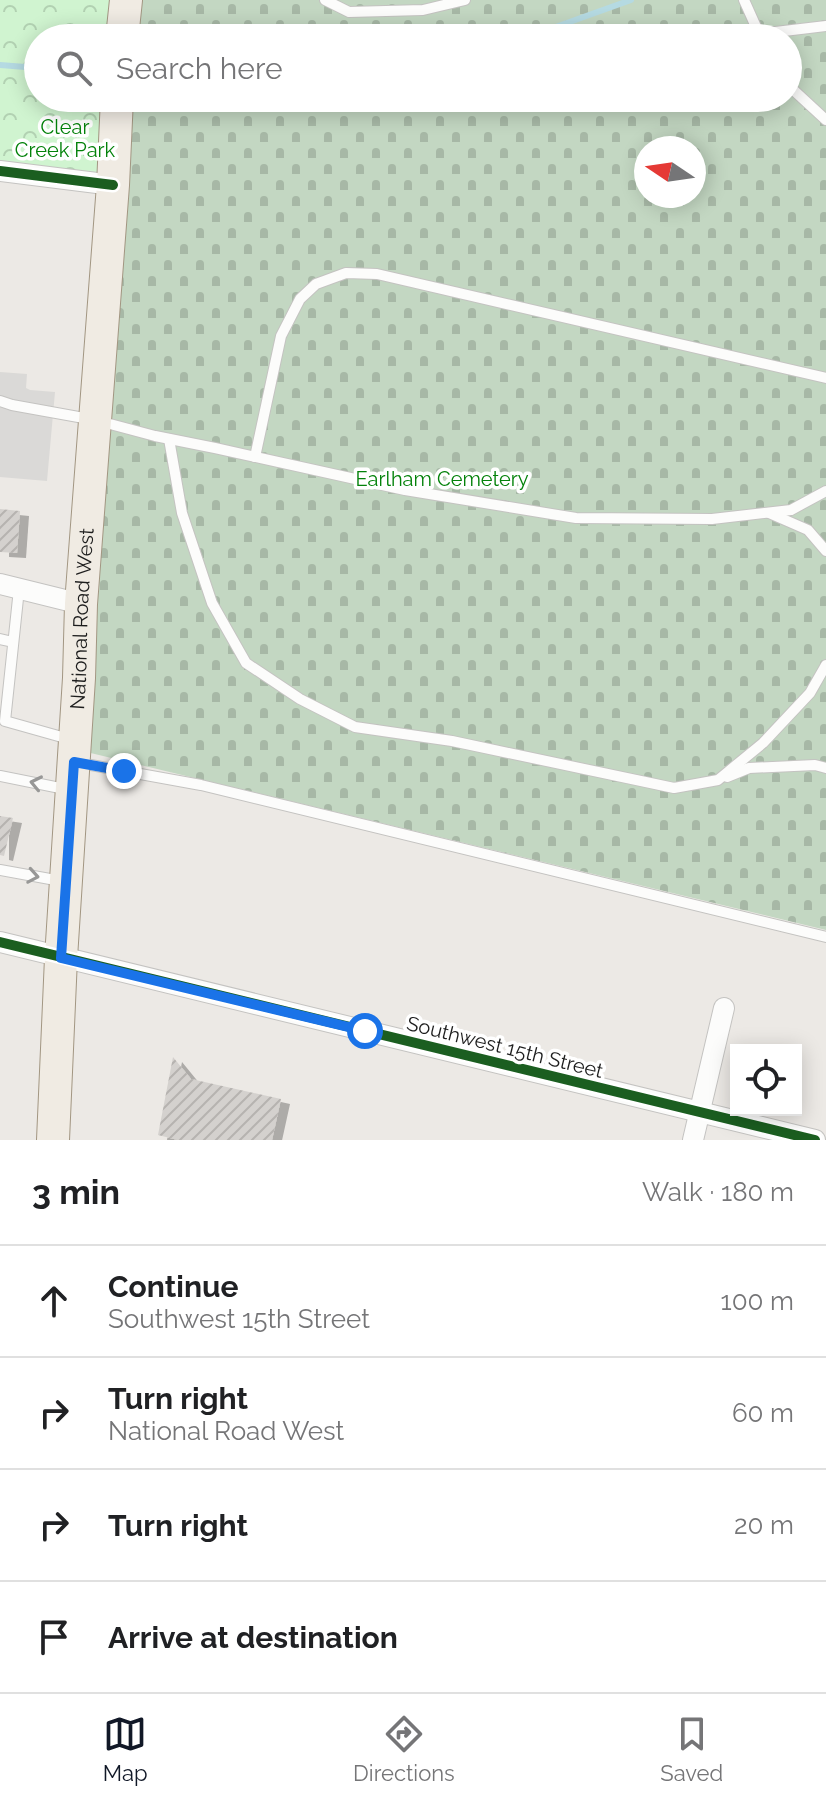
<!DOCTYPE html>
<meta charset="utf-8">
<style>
body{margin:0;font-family:Raleway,sans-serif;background:#f6f6f6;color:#202124}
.controls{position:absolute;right:24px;bottom:24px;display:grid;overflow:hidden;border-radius:0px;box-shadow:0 4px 20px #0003}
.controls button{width:72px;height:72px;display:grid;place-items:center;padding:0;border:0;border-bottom:2px solid #e0e0e0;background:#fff;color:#202124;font:40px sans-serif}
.compass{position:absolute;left:634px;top:136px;width:72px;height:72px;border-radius:50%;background:#fff;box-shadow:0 4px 20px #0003;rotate:283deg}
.stop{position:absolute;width:24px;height:24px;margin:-18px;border:6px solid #1a73e8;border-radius:50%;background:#fff}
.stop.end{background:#1a73e8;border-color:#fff;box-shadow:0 2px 8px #0008}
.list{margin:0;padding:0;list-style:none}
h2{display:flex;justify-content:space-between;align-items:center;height:104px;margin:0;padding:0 32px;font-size:34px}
h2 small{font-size:26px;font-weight:400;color:#757577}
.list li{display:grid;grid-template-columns:52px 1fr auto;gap:24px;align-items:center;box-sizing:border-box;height:112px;padding:0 32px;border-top:2px solid #e0e0e0}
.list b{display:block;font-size:30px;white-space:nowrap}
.list p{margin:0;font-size:26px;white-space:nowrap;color:#757577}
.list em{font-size:26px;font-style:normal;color:#757577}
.icon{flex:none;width:44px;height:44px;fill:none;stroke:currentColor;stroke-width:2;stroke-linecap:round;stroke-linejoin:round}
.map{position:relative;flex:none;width:826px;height:1140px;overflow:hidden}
.search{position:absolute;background:#fff;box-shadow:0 4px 20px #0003;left:24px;right:24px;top:24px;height:88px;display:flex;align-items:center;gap:20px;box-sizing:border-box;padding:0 28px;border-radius:44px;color:#757577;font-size:30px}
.sheet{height:552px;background:#fff}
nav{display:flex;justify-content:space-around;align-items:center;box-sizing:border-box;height:112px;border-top:2px solid #e0e0e0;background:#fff;font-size:22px;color:#757577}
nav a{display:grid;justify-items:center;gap:4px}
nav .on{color:#111827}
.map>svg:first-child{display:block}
</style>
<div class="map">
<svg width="826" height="1140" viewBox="0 0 826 1140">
<defs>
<pattern id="cemetery-stones" width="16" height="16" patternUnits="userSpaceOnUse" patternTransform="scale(2)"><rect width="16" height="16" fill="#c3d7c2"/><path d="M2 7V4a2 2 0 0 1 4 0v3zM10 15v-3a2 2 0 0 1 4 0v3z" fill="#a7b8a6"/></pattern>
<pattern id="park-crowns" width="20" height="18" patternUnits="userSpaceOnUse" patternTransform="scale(2)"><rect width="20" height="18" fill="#d0f4d0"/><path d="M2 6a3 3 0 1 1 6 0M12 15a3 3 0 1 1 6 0" fill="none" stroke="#b2d1b2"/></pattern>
<pattern id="building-hatch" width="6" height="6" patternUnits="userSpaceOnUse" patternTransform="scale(2)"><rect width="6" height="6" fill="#d4d1ce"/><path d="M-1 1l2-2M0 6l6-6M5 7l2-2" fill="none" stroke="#b6b3b0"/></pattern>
<filter id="shadow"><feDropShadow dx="9" dy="5" stdDeviation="0" flood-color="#0004"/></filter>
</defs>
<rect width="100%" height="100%" fill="#ece9e5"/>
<!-- cemetery -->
<path fill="url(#cemetery-stones)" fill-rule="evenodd" d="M126 0H826V930L74 749 117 98H788V38H122ZM646 148H694V196H646Z"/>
<!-- park -->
<path fill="url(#park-crowns)" d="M0 0H126L122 38H38V98H117L113 185 0 171Z"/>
<!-- parking -->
<path fill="#dad9d7" d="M0 372 27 374 26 388 30 390 55 392 47 481 0 477Z"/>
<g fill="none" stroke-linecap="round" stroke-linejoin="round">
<!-- stream -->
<g stroke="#b5dae2" stroke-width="6">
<path d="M525 38 631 0"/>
<path d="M0 65 38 68"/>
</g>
</g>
<!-- building -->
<g fill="url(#building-hatch)" filter="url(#shadow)">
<path d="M0 509 20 511 17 553 0 552Z"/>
<path d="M0 816 13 818 4 856 0 855Z"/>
<path d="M173 1057 191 1079 281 1099 272 1140H178L158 1135Z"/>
</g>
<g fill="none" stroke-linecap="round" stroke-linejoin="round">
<!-- service casing -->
<g stroke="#c4c3c1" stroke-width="12">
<g id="service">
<path d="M325 0 349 12 423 10 465 0"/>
<path d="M744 0 761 38"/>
<path d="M759 34 826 26"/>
<path d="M788 85 826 120"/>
<path d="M0 401 12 405 95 420 155 436 215 448 405 490 576 518 712 519 791 510 826 491"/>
<path d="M169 439 182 513 212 603 246 663 300 699 355 727 452 741 674 788 718 780 763 743 810 693 826 665"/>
<path d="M255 457 281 336 300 299 316 284 346 273 377 274 826 378"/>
<path d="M769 513 808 530 826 551"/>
<path d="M19 589 5 721 69 739"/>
<path d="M0 639 13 642"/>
<path d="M80 763 201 785 826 937"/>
<path d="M0 776 70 790"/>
<path d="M727 777 749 768 815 765 826 768"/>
<path d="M0 870 61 881"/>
</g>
</g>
<!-- minor casing -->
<g stroke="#c4c3c1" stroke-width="22">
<g id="minor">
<path d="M0 171 113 185"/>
<path d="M0 584 81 604"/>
<path d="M0 942 815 1140"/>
<path d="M693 1140 724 1008"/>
</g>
</g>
<!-- primary casing -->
<g stroke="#a29682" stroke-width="34">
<g id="primary">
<path d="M122 38 126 0"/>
<path id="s1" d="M53 1140 61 958 79 678 81 604 113 185 117 98"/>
</g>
</g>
<!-- service -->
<use href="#service" stroke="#fcfcfb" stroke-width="10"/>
<!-- minor -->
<use href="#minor" stroke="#fcfcfb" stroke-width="20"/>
<!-- primary -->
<use href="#primary" stroke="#f0ebe3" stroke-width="32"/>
<!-- cycleway casing -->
<g stroke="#fff" stroke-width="15">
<g id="cycleway">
<path d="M0 171 113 185"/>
<path d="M0 942 815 1140"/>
</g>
</g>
<!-- cycleway -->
<use href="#cycleway" stroke="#1b5e20" stroke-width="10"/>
</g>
<!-- one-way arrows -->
<defs><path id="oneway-chevron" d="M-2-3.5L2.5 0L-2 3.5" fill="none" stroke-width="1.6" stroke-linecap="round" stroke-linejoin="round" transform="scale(2)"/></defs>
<g stroke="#989897">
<use href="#oneway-chevron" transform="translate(36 783) rotate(-168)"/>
<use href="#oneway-chevron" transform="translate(33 876) rotate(10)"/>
</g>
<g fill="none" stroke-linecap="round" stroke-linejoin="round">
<!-- route -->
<path stroke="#1a73e8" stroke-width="10" d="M124 771 74 762 61 958 365 1031"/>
</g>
<g text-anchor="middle" stroke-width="7" stroke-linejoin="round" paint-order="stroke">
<!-- park labels -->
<g font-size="20" fill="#03820a" stroke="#fff">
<text x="65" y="134">Clear<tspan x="65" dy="23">Creek Park</tspan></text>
<text x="442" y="486">Earlham Cemetery</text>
</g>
<!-- street labels -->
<g font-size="20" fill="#1d1d1d" stroke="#fff">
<text dy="7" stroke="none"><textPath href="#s1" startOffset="522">National Road West</textPath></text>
<text transform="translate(505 1047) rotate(14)" y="7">Southwest 15th Street</text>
</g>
</g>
</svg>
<div class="controls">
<button><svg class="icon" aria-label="locate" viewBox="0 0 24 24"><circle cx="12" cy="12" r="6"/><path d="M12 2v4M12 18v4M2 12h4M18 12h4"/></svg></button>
</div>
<svg class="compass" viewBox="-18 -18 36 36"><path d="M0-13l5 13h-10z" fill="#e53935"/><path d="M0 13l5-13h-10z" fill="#757577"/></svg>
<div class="stop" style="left:365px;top:1031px"></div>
<div class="stop end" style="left:124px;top:771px"></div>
<div class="search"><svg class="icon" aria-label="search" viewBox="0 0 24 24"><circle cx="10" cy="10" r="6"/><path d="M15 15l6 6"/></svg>Search here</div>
</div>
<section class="sheet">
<h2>3 min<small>Walk · 180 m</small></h2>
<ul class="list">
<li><svg class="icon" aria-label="ahead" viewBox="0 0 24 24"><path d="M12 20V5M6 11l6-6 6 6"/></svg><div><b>Continue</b><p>Southwest 15th Street</p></div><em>100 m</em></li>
<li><svg class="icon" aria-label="right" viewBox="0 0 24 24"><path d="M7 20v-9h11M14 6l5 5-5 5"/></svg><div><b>Turn right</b><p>National Road West</p></div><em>60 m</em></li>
<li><svg class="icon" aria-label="right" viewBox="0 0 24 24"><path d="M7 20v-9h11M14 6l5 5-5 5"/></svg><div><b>Turn right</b></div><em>20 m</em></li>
<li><svg class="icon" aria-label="arrive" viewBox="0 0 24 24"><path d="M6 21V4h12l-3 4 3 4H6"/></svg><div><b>Arrive at destination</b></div></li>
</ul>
</section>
<nav>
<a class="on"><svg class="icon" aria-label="map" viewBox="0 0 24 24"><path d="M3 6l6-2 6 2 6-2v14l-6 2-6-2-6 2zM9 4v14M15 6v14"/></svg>Map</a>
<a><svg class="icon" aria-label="directions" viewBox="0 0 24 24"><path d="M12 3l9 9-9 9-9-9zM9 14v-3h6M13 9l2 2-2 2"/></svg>Directions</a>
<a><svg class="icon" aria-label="saved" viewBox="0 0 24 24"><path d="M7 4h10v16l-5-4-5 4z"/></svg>Saved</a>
</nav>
